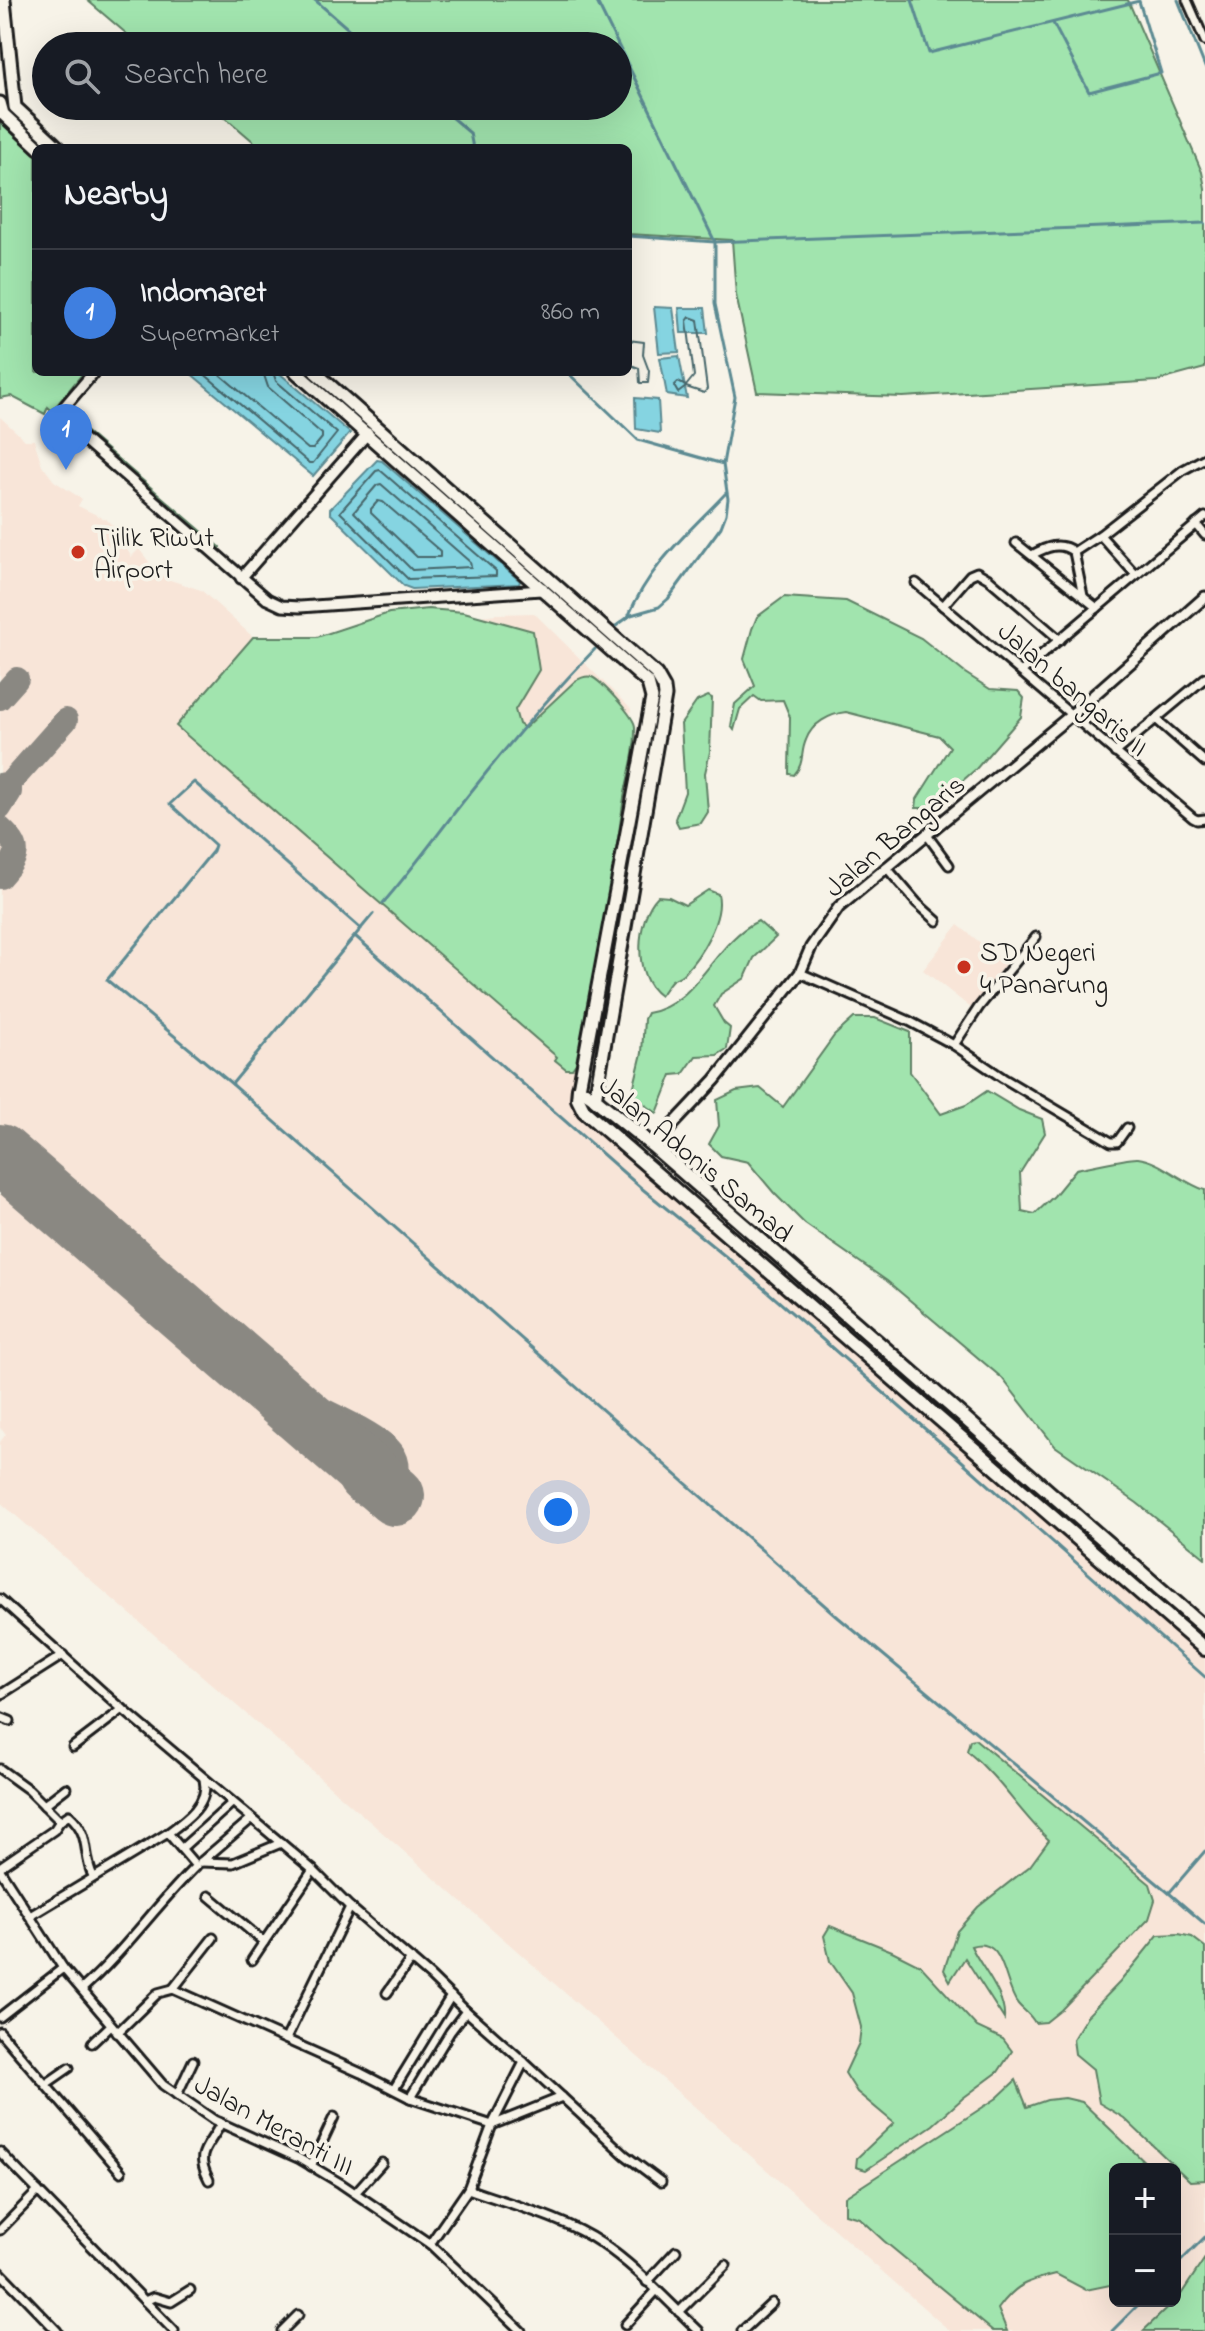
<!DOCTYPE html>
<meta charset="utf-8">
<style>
body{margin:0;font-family:"Indie Flower",sans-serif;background:#20242c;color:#f1f3f6}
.controls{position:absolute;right:24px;bottom:24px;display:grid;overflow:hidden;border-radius:12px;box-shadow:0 8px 32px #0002}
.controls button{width:72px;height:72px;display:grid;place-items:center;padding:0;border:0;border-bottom:2px solid #363941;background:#171b24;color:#f1f3f6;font:40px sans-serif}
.you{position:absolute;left:558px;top:1512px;width:28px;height:28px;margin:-20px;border:6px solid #fff;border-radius:50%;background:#1a73e8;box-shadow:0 0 0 12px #1a73e833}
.badge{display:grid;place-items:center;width:52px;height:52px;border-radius:50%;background:#7c3aed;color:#fff;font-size:26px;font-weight:700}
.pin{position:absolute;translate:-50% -66px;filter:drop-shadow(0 2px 4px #0008)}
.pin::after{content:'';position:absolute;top:42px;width:28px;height:24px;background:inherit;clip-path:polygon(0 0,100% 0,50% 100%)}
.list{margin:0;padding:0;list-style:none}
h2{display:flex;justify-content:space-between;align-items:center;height:104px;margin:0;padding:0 32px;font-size:34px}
h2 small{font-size:26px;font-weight:400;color:#9ea1a6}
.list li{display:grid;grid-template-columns:52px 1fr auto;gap:24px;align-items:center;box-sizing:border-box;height:128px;padding:0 32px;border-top:2px solid #363941}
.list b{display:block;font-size:30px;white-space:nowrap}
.list p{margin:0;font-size:26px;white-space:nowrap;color:#9ea1a6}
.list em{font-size:26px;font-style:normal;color:#9ea1a6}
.icon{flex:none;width:44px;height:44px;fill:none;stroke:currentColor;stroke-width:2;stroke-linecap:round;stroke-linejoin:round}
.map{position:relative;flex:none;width:1205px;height:2331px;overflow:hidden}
.search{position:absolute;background:#171b24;box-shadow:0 8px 32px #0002;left:32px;top:32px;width:600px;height:88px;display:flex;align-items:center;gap:20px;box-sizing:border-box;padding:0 28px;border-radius:44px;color:#9ea1a6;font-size:30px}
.panel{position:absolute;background:#171b24;box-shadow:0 8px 32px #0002;left:32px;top:144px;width:600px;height:232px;border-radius:12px}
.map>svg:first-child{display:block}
</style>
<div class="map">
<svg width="1205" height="2331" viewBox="0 0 1205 2331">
<rect width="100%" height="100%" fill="#f7f3e8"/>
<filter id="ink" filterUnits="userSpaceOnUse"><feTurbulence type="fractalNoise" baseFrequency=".0125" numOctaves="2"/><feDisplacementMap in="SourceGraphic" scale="16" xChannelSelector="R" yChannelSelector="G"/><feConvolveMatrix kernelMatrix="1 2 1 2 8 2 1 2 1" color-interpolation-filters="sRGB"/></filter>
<g filter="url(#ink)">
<!-- built -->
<g fill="#f8e5d8" fill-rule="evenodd">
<path d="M0 417 25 440H34L42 465 54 481 82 499 78 506 107 520 120 533 131 557 139 549 156 571 167 579 201 590 253 637H317L404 624 497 614 534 613 631 709 623 770 632 778 575 1110 1205 1654V2331H950L294 1755 0 1502V1442L6 1434 0 1428ZM1115 2169H1175V2301H1115Z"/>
<path d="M958 925 1006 963 971 1008 923 970Z"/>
</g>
<!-- green -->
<g fill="#a1e4ae" stroke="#5e8065" stroke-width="2">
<path d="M87 0H1128L1202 172 1205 188V368L1157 381 903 397 757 392 736 295 732 240 628 234V148H261L212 106H618V46H141Z"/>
<path d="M0 122 36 155V372H84L52 411 48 407 45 414 11 396 0 398Z"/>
<path d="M68 416 220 547V550L216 552 68 422Z"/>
<path d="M784 597 846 601 921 638 965 673 990 689 1018 691 1024 698 1021 717 976 769 931 808H916L917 799 950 747 939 736 846 712C830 714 812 723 806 740 800 753 805 763 794 775L789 774 790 717 783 700 761 701 754 696 740 709 734 730 731 726 735 704 755 686 744 659 752 629 757 617Z"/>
<path d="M428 609 464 612 533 631 539 670 515 710 519 724 525 728 575 681C580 678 586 675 592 677 602 682 635 717 635 727 636 757 625 782 622 811 611 894 596 976 580 1058L572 1069H566L555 1060 557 1057 176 726 253 637H317L389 613Z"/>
<path d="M708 696 712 698 710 752 705 773 708 812 701 823 679 827 675 819 685 792 681 724 697 701Z"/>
<path d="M708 890 718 894C724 918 701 956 683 974 680 977 676 978 672 980 668 984 664 991 660 996 632 977 636 918 658 896L669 897 685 905Z"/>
<path d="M758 921 776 937 754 958 745 978 721 994 714 1006 724 1023 730 1028 727 1049 717 1055 696 1056 683 1074 672 1075 657 1113 637 1099 633 1090 642 1053 644 1019 647 1013C699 1004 713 942 758 921Z"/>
<path d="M854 1018H875L910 1032V1072L941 1114 966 1105 987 1091 1019 1110 1042 1119 1045 1133 1020 1173 1022 1211 1035 1214 1054 1196 1076 1169C1088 1167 1129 1157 1138 1158 1159 1160 1183 1183 1205 1190V1558L1137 1503 1055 1446 1002 1378 887 1281 805 1224 774 1193 748 1162 721 1156 709 1144 719 1126 717 1100 736 1091 760 1088 783 1107 834 1036Z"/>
<path d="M975 1739 1150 1884 1155 1900 1149 1919 1061 2010 1046 2022 1035 2023C1030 2014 1024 2011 1018 2004 1003 1986 1006 1935 971 1946 981 1968 1006 1994 1004 2019L965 1958 950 1981 944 1970 957 1931 978 1907 1030 1866 1049 1840C1019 1812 1001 1779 967 1751L970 1740Z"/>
<path d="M830 1926 892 1951 920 1965 977 2027 1003 2039 1012 2051 998 2072 963 2098 933 2125 866 2170 856 2167 857 2158 894 2123 857 2092 845 2073 859 2043 861 2027 852 1993 830 1961 824 1936Z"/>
<path d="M1179 1934 1192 1937 1205 1947V2180L1190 2181 1124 2118 1099 2103 1093 2069 1075 2054 1073 2039 1087 2016 1120 1982 1158 1935Z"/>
<path d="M1016 2080 1027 2107 1047 2100 1065 2098 1082 2102 1152 2169H1115V2284L1086 2290 1056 2274C1027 2281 1016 2284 998 2309L1007 2331H993L884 2241 859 2218 845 2214V2197L997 2098Z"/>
<path d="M1205 2258V2331H1143L1180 2296Z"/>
</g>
<!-- water -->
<g fill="#85d4e1" stroke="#5b8a92" stroke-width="2">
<path d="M654 307 673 308 679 352 659 353Z"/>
<path d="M679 308H705L708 333H681Z"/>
<path d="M679 356 687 398 667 395 660 358Z"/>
<path d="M189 372H278L350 433 313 476Z"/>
<path d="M635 398 658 400 660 433 636 429Z"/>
<path d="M377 460 382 461 520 581 519 584 412 589 404 586 330 513V509Z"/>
</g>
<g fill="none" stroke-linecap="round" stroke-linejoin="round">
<!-- shore -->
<g stroke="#46666b" stroke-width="2">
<path d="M690 317 698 320 707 389 704 393 686 387 678 393 674 386 678 382 686 386 694 376 687 321Z"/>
<path d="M628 340 644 342 643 355 649 371 648 383H640L639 368 628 364"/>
<path d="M202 372 309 463H313L337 433 276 381 273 372"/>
<path d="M217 372 308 449H313L322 438V434L268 387 263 372"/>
<path d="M380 470 496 571V576L408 579 340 512 376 471Z"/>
<path d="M381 484 470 562 471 567 412 570 354 512 377 485Z"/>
<path d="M378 501 383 502 440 551V557H417L371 513V509Z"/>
</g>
<!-- stream -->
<g stroke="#5b8a92" stroke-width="3">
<path d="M315 0 368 46"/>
<path d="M596 0 715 242V304L735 397 723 464 728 499 726 514 721 527 668 599 659 607 631 615 616 626"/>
<path d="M912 0 929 53 1139 1 1161 73 1089 92 1053 23"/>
<path d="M1178 0 1205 67"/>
<path d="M438 106 470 133 473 148"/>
<path d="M628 236 715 242 1205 223"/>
<path d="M567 372 638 440 723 464"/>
<path d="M628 617C650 564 688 533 726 493"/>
<path d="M383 903C417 864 446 822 478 783 515 736 554 692 595 649"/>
<path d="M373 914 232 1084 839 1618 1169 1893 1205 1851"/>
<path d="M355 936 640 1187 746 1273 955 1455 1205 1677"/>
<path d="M232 1084 107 980 213 851 215 845 170 804 194 782 361 929"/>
<path d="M1169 1893 1205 1924"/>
<path d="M1175 2267 1205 2237"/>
<path d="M1112 2331 1142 2301"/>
</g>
<!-- taxiway -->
<g stroke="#8a8882" stroke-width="24">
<path d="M0 698 17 679"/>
<path d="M0 785 10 783 66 720"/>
<path d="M0 808 10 792V783"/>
<path d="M0 828C23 849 19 855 0 877"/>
<path d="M266 1383C295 1398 375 1430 392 1452 400 1462 399 1476 392 1487 382 1501 357 1497 350 1482 347 1473 349 1466 351 1457"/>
</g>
<!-- runway -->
<path stroke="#8a8882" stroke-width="60" d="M0 1154 395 1496"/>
<!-- minor casing -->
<g stroke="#1c1c1c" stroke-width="13">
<g id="minor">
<path d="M1187 0 1205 41"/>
<path d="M1196 524 1205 535"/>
<path d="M1016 543 1097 608"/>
<path d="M1074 552 1083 596"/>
<path d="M1032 555C1046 547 1060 541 1074 552L1100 535"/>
<path d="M1136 575 1100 535 1183 470 1205 458"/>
<path d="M916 583 1193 818 1197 820 1205 819"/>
<path d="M943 606 970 575 977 572 989 579 1060 640"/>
<path d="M1021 672 1205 517"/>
<path d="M1156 719 1205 762"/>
<path d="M1115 753 1205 678"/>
<path d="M927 835 949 865"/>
<path d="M886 867 917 903 937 921"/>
<path d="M800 973 909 1021 954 1045 1003 1078 1111 1142H1117L1127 1128"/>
<path d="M954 1045 979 1007 1036 937"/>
<path d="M0 1599 113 1701 313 1870 350 1907 430 1976 466 2011"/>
<path d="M0 1695 63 1655"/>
<path d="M0 1717 10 1721"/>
<path d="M73 1747 123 1709"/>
<path d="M0 1769 29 1790 60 1821 54 1830 0 1867"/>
<path d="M44 1805 66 1788"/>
<path d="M60 1821 69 1815C92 1835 82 1854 93 1876"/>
<path d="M168 1833C186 1820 210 1803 204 1779"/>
<path d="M182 1848 232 1803"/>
<path d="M201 1862 233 1863 281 1843"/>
<path d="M201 1862 251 1819"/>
<path d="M0 1870 63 1968 163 2085 214 2120 298 2158 340 2183 430 2244 521 2331"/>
<path d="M209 1896 264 1942 313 1870"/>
<path d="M30 1916 168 1833 196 1866C156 1905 124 1952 82 1989"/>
<path d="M252 1960 264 1942"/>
<path d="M173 1989 213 1938"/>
<path d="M387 1993 411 1959"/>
<path d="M0 2017 63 1968"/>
<path d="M0 2032 121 2172"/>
<path d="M117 2033 158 1993 173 1989 361 2073 410 2098 450 2032 466 2011 524 2062 492 2125 468 2189 430 2244"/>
<path d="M286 2039 350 1907"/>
<path d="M92 2043 111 2025"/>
<path d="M524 2062 625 2155 661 2182"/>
<path d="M46 2084 69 2068"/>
<path d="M394 2089 451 1996"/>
<path d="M177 2095 193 2061"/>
<path d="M410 2098 492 2125 562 2097"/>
<path d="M0 2152 174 2331"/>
<path d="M311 2166 334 2117"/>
<path d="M209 2180C194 2152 208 2149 221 2123"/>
<path d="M468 2189C512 2205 562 2217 601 2243 637 2267 668 2302 699 2331"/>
<path d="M355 2193 382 2163"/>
<path d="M0 2230 38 2191"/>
<path d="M0 2272 57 2331"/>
<path d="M647 2282 676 2251"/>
<path d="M145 2301 154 2297 171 2302 190 2290"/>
<path d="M679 2312 726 2265"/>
<path d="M625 2325 656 2291"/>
<path d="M282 2331 298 2315"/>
<path d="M742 2331 772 2303"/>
</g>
</g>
<!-- tertiary casing -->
<g stroke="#1c1c1c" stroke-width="15">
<g id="tertiary">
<path d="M94 372 65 406 63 418 66 424 267 599 282 606 300 607 541 590 543 588"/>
<path d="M241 578 368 433"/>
<path d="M653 1146 715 1080 800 973 811 947 839 907 1070 716 1205 597"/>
</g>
</g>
<!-- secondary casing -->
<g stroke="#1c1c1c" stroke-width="17">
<g id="secondary">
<path d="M4 0 15 107 59 148"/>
<path d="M0 103 3 114 39 148"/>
<path d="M296 372 648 683 652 698 579 1088 595 1099 665 696 664 688 656 674 315 372"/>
</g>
</g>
<!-- trunk casing -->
<g stroke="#1c1c1c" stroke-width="18">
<g id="trunk">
<path d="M579 1088 578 1099 584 1111 1205 1649"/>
<path d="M595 1099 653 1146 1205 1628"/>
</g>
</g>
<!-- minor -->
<use href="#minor" stroke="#f7f3e8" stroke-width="7"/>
<!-- tertiary -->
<use href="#tertiary" stroke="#f7f3e8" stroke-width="9"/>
<!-- secondary -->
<use href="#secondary" stroke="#f7f3e8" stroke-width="11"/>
<!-- trunk -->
<use href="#trunk" stroke="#f7f3e8" stroke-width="12"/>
</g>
</g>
<!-- markers -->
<g fill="#c8321e" stroke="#f7f3e8" stroke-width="3">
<circle cx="78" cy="552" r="8"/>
<circle cx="964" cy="967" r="8"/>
</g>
<g text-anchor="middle" stroke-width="7" stroke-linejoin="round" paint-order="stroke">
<!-- poi labels -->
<g font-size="28" fill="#1c1c1c" stroke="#f7f3e8" text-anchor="start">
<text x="94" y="546">Tjilik Riwut<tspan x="94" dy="32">Airport</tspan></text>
<text x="980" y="961">SD Negeri<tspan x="980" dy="32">4 Panarung</tspan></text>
</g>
<!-- street labels -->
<g font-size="28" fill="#1c1c1c" stroke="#f7f3e8">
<text transform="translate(1074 688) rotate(41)" y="10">Jalan bangaris II</text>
<text transform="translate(894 835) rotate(-40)" y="10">Jalan Bangaris</text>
<text transform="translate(697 1158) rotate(40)" y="10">Jalan Adonis Samad</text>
<text transform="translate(275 2124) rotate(29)" y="10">Jalan Meranti III</text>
</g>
</g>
</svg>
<div class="controls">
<button>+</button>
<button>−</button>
</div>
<div class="you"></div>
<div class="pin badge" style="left:66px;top:470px;background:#3f7fe0">1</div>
<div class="search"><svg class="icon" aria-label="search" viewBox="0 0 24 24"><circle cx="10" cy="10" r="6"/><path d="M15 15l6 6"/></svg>Search here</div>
<section class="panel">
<h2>Nearby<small></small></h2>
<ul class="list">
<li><span class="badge" style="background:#3f7fe0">1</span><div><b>Indomaret</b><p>Supermarket</p></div><em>860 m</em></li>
</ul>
</section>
</div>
